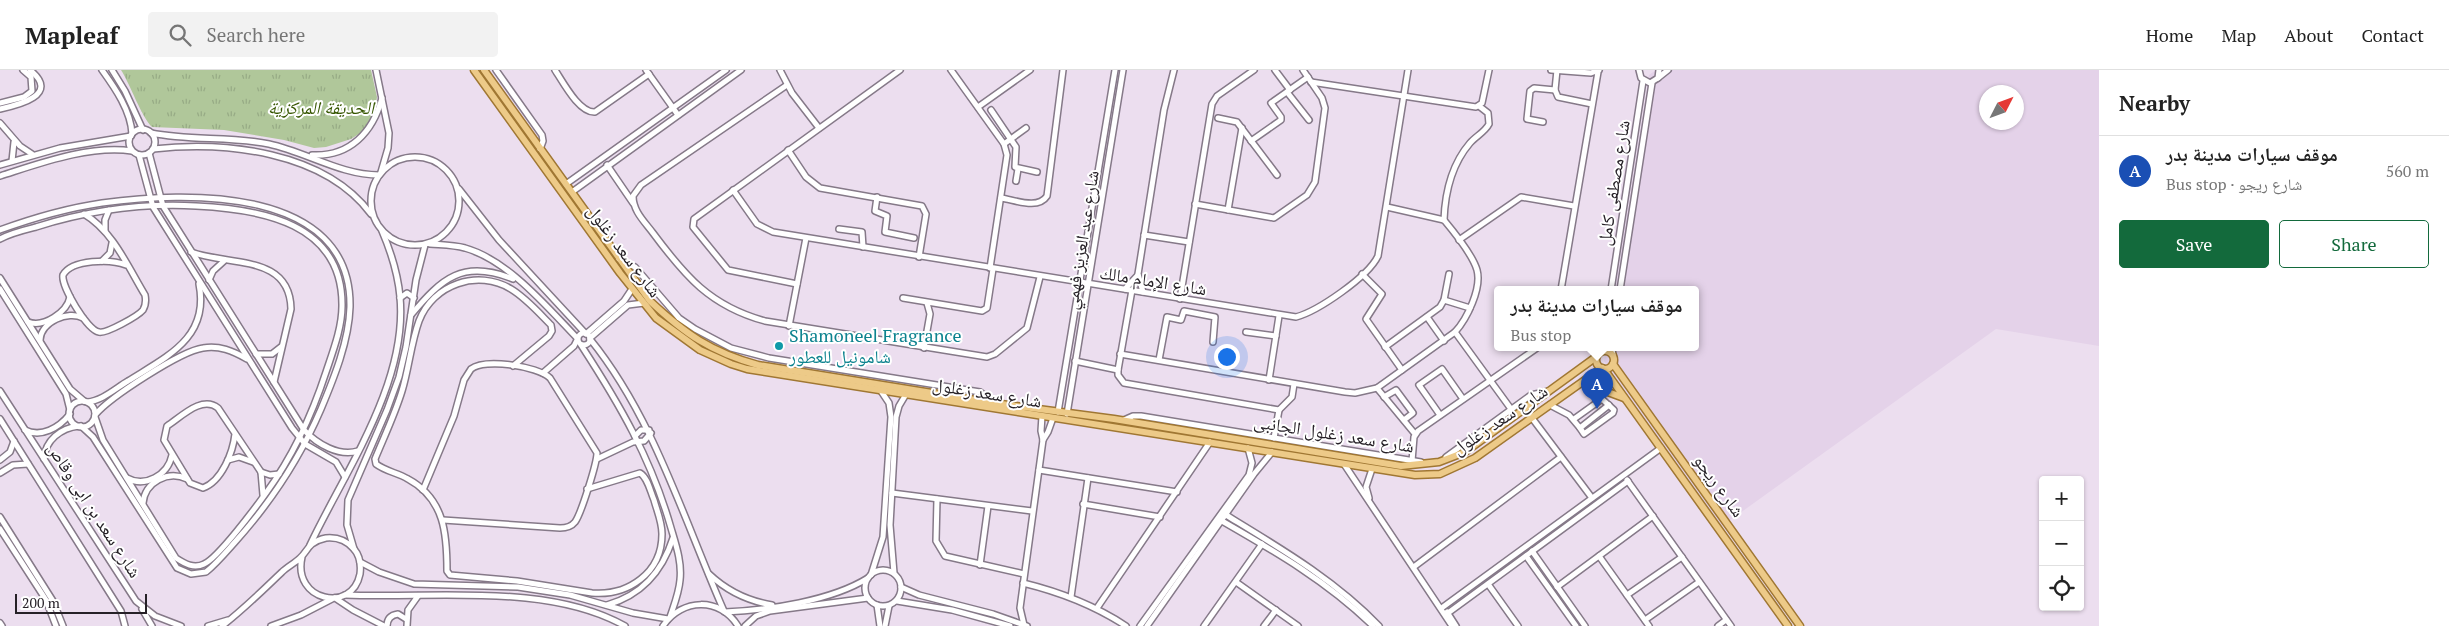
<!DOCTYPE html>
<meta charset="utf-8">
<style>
body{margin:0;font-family:"PT Serif","Noto Naskh Arabic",serif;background:#f2f2f2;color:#222}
.controls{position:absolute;right:15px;bottom:15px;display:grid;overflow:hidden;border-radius:5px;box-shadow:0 1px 4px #0004}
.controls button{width:45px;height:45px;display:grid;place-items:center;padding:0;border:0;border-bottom:1px solid #e0e0e0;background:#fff;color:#222;font:25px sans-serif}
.compass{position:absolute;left:1979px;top:15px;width:45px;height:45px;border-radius:50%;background:#fff;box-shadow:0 1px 4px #0004;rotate:48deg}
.scale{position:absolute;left:15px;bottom:12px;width:132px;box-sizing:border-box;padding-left:5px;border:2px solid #262127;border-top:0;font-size:14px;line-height:18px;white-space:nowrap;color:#262127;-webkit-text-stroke:4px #fff;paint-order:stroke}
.you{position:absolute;left:1226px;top:286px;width:18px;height:18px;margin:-12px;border:4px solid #fff;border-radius:50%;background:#1a73e8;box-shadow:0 0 0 8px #1a73e833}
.badge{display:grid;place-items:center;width:32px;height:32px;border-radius:50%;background:#136a3c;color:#fff;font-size:16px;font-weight:700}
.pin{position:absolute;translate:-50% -41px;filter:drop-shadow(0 1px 2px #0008)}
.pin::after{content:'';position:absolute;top:26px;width:18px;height:15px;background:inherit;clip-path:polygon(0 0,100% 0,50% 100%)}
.popup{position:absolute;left:1494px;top:216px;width:205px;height:65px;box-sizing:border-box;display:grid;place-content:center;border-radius:5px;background:#fff;filter:drop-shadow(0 1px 4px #0005);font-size:16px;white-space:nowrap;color:#767676}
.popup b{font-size:19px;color:#222}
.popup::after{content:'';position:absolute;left:50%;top:100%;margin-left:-10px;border:10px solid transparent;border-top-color:#fff}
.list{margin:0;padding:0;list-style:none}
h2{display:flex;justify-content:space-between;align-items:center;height:65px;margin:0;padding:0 20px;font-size:21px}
h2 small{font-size:16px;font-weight:400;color:#767676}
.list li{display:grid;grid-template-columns:32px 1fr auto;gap:15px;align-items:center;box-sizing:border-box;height:70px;padding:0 20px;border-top:1px solid #e0e0e0}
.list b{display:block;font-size:19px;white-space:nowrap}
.list p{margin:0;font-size:16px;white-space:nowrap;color:#767676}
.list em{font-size:16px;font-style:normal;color:#767676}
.actions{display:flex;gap:10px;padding:15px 20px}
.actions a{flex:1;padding:11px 0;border:1px solid #136a3c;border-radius:5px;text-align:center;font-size:18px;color:#136a3c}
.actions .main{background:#136a3c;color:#fff}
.icon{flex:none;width:28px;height:28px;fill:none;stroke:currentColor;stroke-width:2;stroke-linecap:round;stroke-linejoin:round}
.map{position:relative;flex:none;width:2099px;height:556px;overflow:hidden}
header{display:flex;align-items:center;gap:30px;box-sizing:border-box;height:70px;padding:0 25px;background:#fff;border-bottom:1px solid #e0e0e0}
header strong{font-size:24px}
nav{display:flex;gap:28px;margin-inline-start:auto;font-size:18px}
.search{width:350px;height:45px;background:#f2f2f2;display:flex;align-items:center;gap:12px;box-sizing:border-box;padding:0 18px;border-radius:5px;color:#767676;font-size:19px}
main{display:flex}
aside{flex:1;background:#fff}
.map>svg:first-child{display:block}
</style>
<header>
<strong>Mapleaf</strong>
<div class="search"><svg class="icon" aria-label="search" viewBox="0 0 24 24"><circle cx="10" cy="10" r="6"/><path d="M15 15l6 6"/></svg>Search here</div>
<nav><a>Home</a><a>Map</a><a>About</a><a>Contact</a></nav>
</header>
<main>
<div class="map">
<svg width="2099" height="556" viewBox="0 0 2099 556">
<defs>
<pattern id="grass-tufts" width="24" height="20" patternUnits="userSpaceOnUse" patternTransform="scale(1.25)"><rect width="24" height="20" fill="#b0c79a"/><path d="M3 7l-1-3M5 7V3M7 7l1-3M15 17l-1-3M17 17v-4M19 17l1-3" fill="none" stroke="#97ab85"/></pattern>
</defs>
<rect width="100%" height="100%" fill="#ecdeef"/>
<!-- built -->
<path fill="#e4d2e9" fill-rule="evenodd" d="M1656 0H2099V276L1996 259 1722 456 1604 291 1606 278H1696V220H1615L1649 5ZM1986 22H2016V52H1986Z"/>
<!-- grass -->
<path fill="url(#grass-tufts)" d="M121 0H371L377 27 375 40 370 52 362 62 351 69 326 77 314 78 284 70 224 60 152 57C142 48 130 14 121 0Z"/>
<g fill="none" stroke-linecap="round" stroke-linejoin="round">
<!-- minor casing -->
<g stroke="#857988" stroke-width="8">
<g id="minor">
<path d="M102 0C115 18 131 41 132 64"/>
<path d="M112 0 125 21 143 60"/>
<path d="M376 0 389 63 388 78 381 102"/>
<path d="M496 0 542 65 543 71 540 79"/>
<path d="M555 0C563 12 579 43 595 42L649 4"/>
<path d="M646 0 678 45"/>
<path d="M780 0 792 23 819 58"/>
<path d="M951 0 1004 74 1007 85 990 198"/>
<path d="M1275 0 1290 20"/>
<path d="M1551 0 1591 3 1599 0"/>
<path d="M1557 0 1555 20 1558 27 1592 34"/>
<path d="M1639 0 1641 8 1650 13 1658 8 1659 0"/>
<path d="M1658 8 1668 0"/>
<path d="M1311 12 1476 37 1482 33 1489 0"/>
<path d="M787 15 641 115 633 126C633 141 644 151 653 163 685 206 710 236 765 251L987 287 995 284 1027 258 1040 207"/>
<path d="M1287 22 1309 50"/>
<path d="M0 33 24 27 32 21 31 7 23 0"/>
<path d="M978 37 1030 0"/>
<path d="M0 39C18 35 61 25 30 0"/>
<path d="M991 40 1016 77 1015 97 1037 102"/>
<path d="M1218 48 1237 52 1277 105"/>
<path d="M1543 52 1527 49 1530 21 1534 18 1555 20"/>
<path d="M0 53 20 76 32 84"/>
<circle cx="142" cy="72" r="13"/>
<path d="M151 63C190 71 230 66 269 74 306 82 341 105 379 105"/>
<path d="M1251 71 1281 50V47L1271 33 1308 7"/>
<path d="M1004 74 1026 58"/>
<path d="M153 79C225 71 324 81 371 144"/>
<path d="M788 80 806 107 820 118 922 136 926 144 919 187"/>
<path d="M149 83 163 136 304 360C317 374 339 387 358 381"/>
<path d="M139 85 153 137 292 358 305 374 336 392 345 407"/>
<path d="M312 85C350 87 373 62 382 28"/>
<circle cx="415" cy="131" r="44"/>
<path d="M12 91 14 72"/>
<path d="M0 95 60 78 131 66"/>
<path d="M607 95 633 133"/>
<path d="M0 106C41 93 89 75 132 81"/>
<path d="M1016 111 1018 99"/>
<path d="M566 114 726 0"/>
<path d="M459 119 499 170 585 263"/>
<path d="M733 120 757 154 773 162 1296 247C1318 241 1368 207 1378 186L1408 0"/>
<path d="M572 122 741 0"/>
<path d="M877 127 875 141 887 146 885 162 914 168"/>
<path d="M1001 128C1015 130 1038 140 1047 126L1063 0"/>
<path d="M1195 134 1274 148 1307 125 1315 112 1325 38 1322 28 1303 0"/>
<path d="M1228 140 1242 58"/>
<path d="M84 144C113 161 128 197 145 225 146 230 146 235 143 240 138 246 106 264 99 262 87 260 61 216 63 205 72 189 111 189 126 195"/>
<path d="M1444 150C1445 123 1452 94 1470 73 1476 66 1485 62 1489 54L1488 43 1479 36"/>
<path d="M839 159 862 162 863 177"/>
<path d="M0 160C33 148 68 138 102 133 185 121 352 116 350 237 349 271 334 308 321 339 300 388 271 432 235 472 226 482 217 493 206 502L191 504 177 498 93 367 81 356"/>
<path d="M105 161V150L109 140"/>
<path d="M1144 165 1189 172"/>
<path d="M0 169C11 163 24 160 36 157 87 141 141 133 196 136 261 139 343 153 342 236 342 258 333 281 326 302 312 345 293 386 266 423 256 437 218 488 204 494 194 499 185 494 176 488L103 370 95 347"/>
<path d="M1459 170 1521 127 1574 136"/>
<path d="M430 174C442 175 453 175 465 178 508 190 547 237 577 268"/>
<path d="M191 182C229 196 290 184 291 239L274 312"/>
<path d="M619 189 635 197 679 248 695 259 731 278 769 288 980 322 994 333"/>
<path d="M102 191 110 183 112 173"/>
<path d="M1362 204 1382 224 1366 249 1402 300"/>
<path d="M0 208 70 319 84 331"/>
<path d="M209 210 213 201 224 191"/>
<path d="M797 214 728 200 693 157 694 149 900 0"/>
<path d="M0 219 66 324 70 340"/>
<path d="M1125 219 1138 205"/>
<path d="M1132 220 1118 300V305L1124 313 1279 340 1292 327 1294 314"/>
<path d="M1561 220 1598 2"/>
<path d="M1611 220 1643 11"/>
<path d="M1620 220 1652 13"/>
<path d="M1143 222 1138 204 1164 40 1174 0"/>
<path d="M400 228 407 223 414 228"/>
<path d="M903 228 982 241 987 238 993 199"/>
<path d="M1180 229 1212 34 1217 26 1254 0"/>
<path d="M1444 230 1470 238"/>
<path d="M411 245C442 208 463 189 513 209"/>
<path d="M1427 247 1444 271"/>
<path d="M28 252C44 258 67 242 70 227"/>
<path d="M789 256 806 168"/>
<path d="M1246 262 1276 266"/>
<path d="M1455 262 1511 339"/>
<circle cx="584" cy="269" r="6"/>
<path d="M586 264 624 231 632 219"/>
<path d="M590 268 628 235 644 233"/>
<path d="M590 269C654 348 683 448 724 541"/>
<path d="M40 270C41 252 68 240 83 248"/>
<path d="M581 275C620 335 651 388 671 458 676 475 682 492 680 510 679 523 674 535 670 547"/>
<path d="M1385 277 1440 237 1444 230 1449 204"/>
<path d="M924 278 930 244 927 233"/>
<path d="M1612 278 1613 285"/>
<path d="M1599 282 1601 278"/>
<path d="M256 284H272L281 277"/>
<path d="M1120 284 1345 322 1355 323 1377 318 1455 262C1467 249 1482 218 1477 200 1473 186 1454 162 1444 150L1387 137"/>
<path d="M1159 290 1167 247 1181 250 1184 241 1215 247 1213 272"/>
<path d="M1075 291 1118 300"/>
<path d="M513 296 549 266 552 261 551 255C539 243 526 228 511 219 478 199 433 214 419 251 411 273 409 298 402 321 395 344 384 367 375 389L376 394C385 401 398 403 408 409 445 429 447 465 447 501L450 505 517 511 592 523C628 526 662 503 662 464 662 452 657 441 654 430 650 421 648 408 640 403L587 419"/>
<path d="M543 303 574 276 577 270"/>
<path d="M1269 310 1279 246"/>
<path d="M1377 318 1415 364"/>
<path d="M0 321 136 531 155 546 181 556"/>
<path d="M1384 327 1396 320 1413 343 1404 350"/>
<circle cx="82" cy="344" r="13"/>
<path d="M87 332C102 331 116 318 128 311 166 287 210 268 199 214"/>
<path d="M1550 335 1569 345 1580 358 1609 335"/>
<path d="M1058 342 1115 0"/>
<path d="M1067 344 1123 0"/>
<path d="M95 345C110 327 181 281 203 278 219 275 233 281 247 289"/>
<path d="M1440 345 1419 315 1442 299 1463 329"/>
<path d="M1532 348 1592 428"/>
<path d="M0 349 121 541 125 556"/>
<path d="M1574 349 1602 329 1614 340 1613 343 1584 364 1580 358"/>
<path d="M1124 350 1133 346H1141L1421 392"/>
<path d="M25 360C41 368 59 358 70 344"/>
<path d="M235 364C233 382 222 411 203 418L190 413 164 370 167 356C181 347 202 325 218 338L261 402 263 425"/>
<path d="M635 366 641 360H649"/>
<path d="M1274 368 1279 340"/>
<path d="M1043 370 1048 362 1053 348"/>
<path d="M1446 387 1531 325 1549 321"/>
<path d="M44 389C45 370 61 358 79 356"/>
<path d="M597 389 633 372 644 371 651 363"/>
<path d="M0 390 10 382 14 371"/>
<path d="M228 390 239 387 253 392"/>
<path d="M1412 391 1414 367 1418 361 1537 278"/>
<path d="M1344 394 1452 556"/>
<path d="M1039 400 1177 422"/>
<path d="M261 402 270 405 279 404"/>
<path d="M0 403 13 395 28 394"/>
<path d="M127 408C145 418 168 405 172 385"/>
<path d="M1627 410 1731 556"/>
<path d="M423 420 454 346 464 310 471 299C485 288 537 296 550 308L597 383C597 393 581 444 575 452 571 457 566 458 560 458L443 450"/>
<path d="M892 423 1032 441"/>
<path d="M1369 428 1366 417 1372 399"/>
<path d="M937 429 936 471 945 486 1024 504"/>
<path d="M143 433C145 412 168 400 187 409"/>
<path d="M1083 434 1160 447"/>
<path d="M1226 445C1280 478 1335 510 1379 556"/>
<path d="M0 447 53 531 63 556"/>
<path d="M1222 451C1276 482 1328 512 1373 556"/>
<path d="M0 459 46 530 56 556"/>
<path d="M310 475C345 401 408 313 400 227 398 204 391 182 382 161"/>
<path d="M354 479 347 455 348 430 387 340 399 307 406 277 416 210 425 175"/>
<path d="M1532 481 1585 556"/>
<path d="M1526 486 1576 556"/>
<path d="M1599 486 1649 556"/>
<path d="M360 492 379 502 414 514 518 517 570 525 633 543 668 549"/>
<path d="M980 495 988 436"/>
<path d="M1415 496 1561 387"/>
<circle cx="883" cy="518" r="18"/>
<path d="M894 503 890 455 896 347 899 336 905 326"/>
<path d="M709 504C727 521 748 531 772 535"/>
<path d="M871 505 883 467 891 347 889 333 881 321"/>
<path d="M1236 512 1298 556"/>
<path d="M1023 513C1060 522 1094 535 1126 556"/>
<path d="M1488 514 1518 556"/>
<path d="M901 517 919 525 993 544 1027 556"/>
<path d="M1557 517 1653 446"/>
<path d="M345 525C432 529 547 512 625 556"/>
<path d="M1627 525 1682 487"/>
<path d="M1071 527 1088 408"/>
<path d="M335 528 353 540 384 556"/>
<path d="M897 531 952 540 1010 556"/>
<path d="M607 535C642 525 662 502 673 468"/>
<path d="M877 535 880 556"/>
<path d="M1443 537 1661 378"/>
<path d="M1097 538 1210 372"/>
<path d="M142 539 152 556"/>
<path d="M725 542C769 540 831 531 868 508"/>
<path d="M1447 542 1456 556"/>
<path d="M1448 543 1628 411"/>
<path d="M1645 550 1699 512"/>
<path d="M0 553 2 556"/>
<path d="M1024 555 1020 538 1043 370 1041 361 1042 346"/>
<path d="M208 556 228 550"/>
<path d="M222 556C244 539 262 521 282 502 287 497 295 493 300 488 305 484 307 478 312 474 316 471 321 469 326 468 337 467 347 471 354 479 360 486 361 496 360 504 352 544 292 531 302 487"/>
<path d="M271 556 301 545 332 529"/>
<path d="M387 556C387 549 391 545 398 544L406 549"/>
<path d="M407 556 408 540 418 526"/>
<path d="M663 556C682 528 720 527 738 556"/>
<path d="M745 556 756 546 770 541 868 528"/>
<path d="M885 556 889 536"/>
<path d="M1140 556 1249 405 1252 393 1248 378"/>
<path d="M1147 556 1254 404 1272 382"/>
<path d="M1204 556 1262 474"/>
<path d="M1264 556 1276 540"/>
<path d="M1718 556 1726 550"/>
</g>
</g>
<!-- major casing -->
<g stroke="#a07733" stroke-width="9">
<g id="major">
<path d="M474 0 620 203 656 248 700 280 731 294 747 299 1415 405 1440 404 1475 388 1602 298"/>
<path d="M484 0 650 231C685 264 711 282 758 295L994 333 1114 349 1401 396 1439 392 1465 382 1596 287"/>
<circle cx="1605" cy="290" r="9"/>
<path d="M1613 294 1800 556"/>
<path d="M1604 299 1788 556"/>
<path d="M1584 311 1589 315 1624 328"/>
</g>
</g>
<!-- minor -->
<use href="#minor" stroke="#fff" stroke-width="5"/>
<!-- major -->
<use href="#major" stroke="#edca88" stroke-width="6"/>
</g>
<!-- markers -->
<circle fill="#0f9aa8" stroke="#fff" stroke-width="2" cx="779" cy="276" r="5"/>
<g text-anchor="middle" stroke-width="4" stroke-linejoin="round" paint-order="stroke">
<!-- park labels -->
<g font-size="18" font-style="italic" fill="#365600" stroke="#fff">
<text x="321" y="44">الحديقة المركزية</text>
</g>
<!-- street labels -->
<g font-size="18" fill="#262127" stroke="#fff">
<text transform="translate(1614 113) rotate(-81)" y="6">شارع مصطفى كامل</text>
<text transform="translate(1082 170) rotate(-81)" y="6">شارع عبد العزيز فهمي</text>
<text transform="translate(624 181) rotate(53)" y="6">شارع سعد زغلول</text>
<text transform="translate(1153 211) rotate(9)" y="6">شارع الإمام مالك</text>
<text transform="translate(987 323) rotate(9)" y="6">شارع سعد زغلول</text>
<text transform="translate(1500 350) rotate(-34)" y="6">شارع سعد زغلول</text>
<text transform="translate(1334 364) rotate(9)" y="6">شارع سعد زغلول الجانبى</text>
<text transform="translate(1719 416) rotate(54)" y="6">شارع ريجو</text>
<text transform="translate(94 440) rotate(57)" y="6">شارع سعد بن ابى وقاص</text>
</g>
<!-- culture labels -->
<g font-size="18" fill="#0d838f" stroke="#fff" text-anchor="start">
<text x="789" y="272">Shamoneel Fragrance<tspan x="789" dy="21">شامونيل للعطور</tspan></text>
</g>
</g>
</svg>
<div class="controls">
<button>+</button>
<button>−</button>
<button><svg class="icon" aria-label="locate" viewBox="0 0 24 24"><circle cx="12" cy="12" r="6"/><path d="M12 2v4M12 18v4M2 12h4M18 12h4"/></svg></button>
</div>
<svg class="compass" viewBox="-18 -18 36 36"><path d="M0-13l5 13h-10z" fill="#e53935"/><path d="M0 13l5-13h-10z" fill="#767676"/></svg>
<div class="scale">200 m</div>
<div class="you"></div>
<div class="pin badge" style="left:1597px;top:339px;background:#1a4fb4">A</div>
<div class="popup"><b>موقف سيارات مدينة بدر</b>Bus stop</div>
</div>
<aside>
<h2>Nearby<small></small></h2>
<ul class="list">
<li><span class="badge" style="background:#1a4fb4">A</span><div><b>موقف سيارات مدينة بدر</b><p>Bus stop · شارع ريجو</p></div><em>560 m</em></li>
</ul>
<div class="actions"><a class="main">Save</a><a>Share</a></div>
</aside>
</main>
